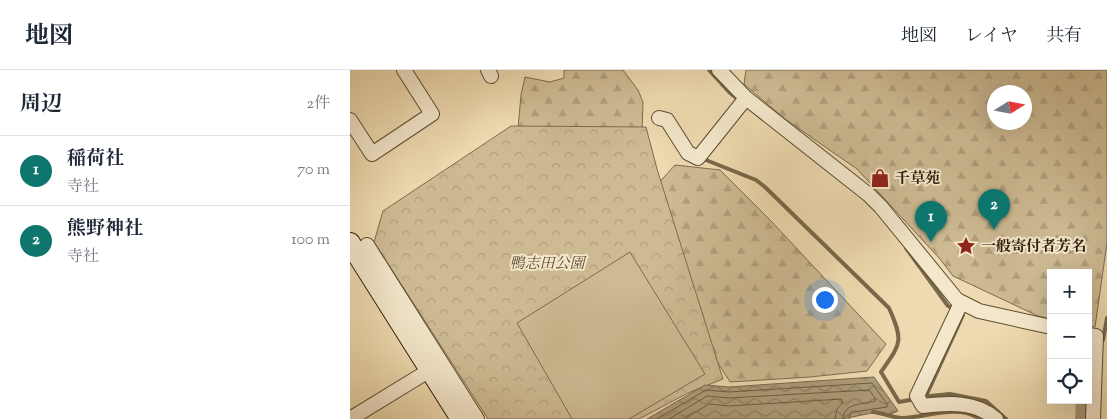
<!DOCTYPE html>
<html lang="ja">
<meta charset="utf-8">
<style>
body{margin:0;font-family:"Sorts Mill Goudy","Noto Serif JP",serif;background:#f6f6f7;color:#1f2937}
.controls{position:absolute;right:15px;bottom:15px;display:grid;overflow:hidden;border-radius:0px;box-shadow:0 5px 20px #0002}
.controls button{width:45px;height:45px;display:grid;place-items:center;padding:0;border:0;border-bottom:1px solid #e0e1e3;background:#fff;color:#1f2937;font:25px sans-serif}
.compass{position:absolute;left:637px;top:15px;width:45px;height:45px;border-radius:50%;background:#fff;box-shadow:0 5px 20px #0002;rotate:79deg}
.you{position:absolute;left:474px;top:229px;width:18px;height:18px;margin:-12px;border:4px solid #fff;border-radius:50%;background:#1a73e8;box-shadow:0 0 0 8px #1a73e833}
.badge{display:grid;place-items:center;width:32px;height:32px;border-radius:50%;background:#0f766e;color:#fff;font-size:16px;font-weight:700}
.pin{position:absolute;translate:-50% -41px;filter:drop-shadow(0 1px 2px #0008)}
.pin::after{content:'';position:absolute;top:26px;width:18px;height:15px;background:inherit;clip-path:polygon(0 0,100% 0,50% 100%)}
.list{margin:0;padding:0;list-style:none}
h2{display:flex;justify-content:space-between;align-items:center;height:65px;margin:0;padding:0 20px;font-size:21px}
h2 small{font-size:16px;font-weight:400;color:#747a83}
.list li{display:grid;grid-template-columns:32px 1fr auto;gap:15px;align-items:center;box-sizing:border-box;height:70px;padding:0 20px;border-top:1px solid #e0e1e3}
.list b{display:block;font-size:19px;white-space:nowrap}
.list p{margin:0;font-size:16px;white-space:nowrap;color:#747a83}
.list em{font-size:16px;font-style:normal;color:#747a83}
.icon{flex:none;width:28px;height:28px;fill:none;stroke:currentColor;stroke-width:2;stroke-linecap:round;stroke-linejoin:round}
.map{position:relative;flex:none;width:757px;height:349px;overflow:hidden}
header{display:flex;align-items:center;gap:30px;box-sizing:border-box;height:70px;padding:0 25px;background:#fff;border-bottom:1px solid #e0e1e3}
header strong{font-size:24px}
nav{display:flex;gap:28px;margin-inline-start:auto;font-size:18px}
main{display:flex}
aside{flex:1;background:#fff}
.map>svg:first-child{display:block}
</style>
<header>
<strong>地図</strong>
<nav><a>地図</a><a>レイヤ</a><a>共有</a></nav>
</header>
<main>
<aside>
<h2>周辺<small>2件</small></h2>
<ul class="list">
<li><span class="badge">1</span><div><b>稲荷社</b><p>寺社</p></div><em>70 m</em></li>
<li><span class="badge">2</span><div><b>熊野神社</b><p>寺社</p></div><em>100 m</em></li>
</ul>
</aside>
<div class="map">
<svg width="757" height="349" viewBox="0 0 757 349">
<defs>
<pattern id="forest-firs" width="22" height="20" patternUnits="userSpaceOnUse" patternTransform="scale(1.25)"><rect width="22" height="20" fill="#cdba93"/><path d="M5 1l3.5 6h-7zM16 11l3.5 6h-7z" fill="#b09f7d"/></pattern>
<pattern id="park-crowns" width="20" height="18" patternUnits="userSpaceOnUse" patternTransform="scale(1.25)"><rect width="20" height="18" fill="#cdba93"/><path d="M2 6a3 3 0 1 1 6 0M12 15a3 3 0 1 1 6 0" fill="none" stroke="#b09f7d"/></pattern>
<pattern id="water-waves" width="16" height="10" patternUnits="userSpaceOnUse" patternTransform="scale(1.25)"><rect width="16" height="10" fill="#ac9a77"/><path d="M0 5q4-4 8 0t8 0" fill="none" stroke="#8c7d60"/></pattern>
</defs>
<rect width="100%" height="100%" fill="#eedab0"/>
<filter id="stains"><feTurbulence type="fractalNoise" baseFrequency=".004" numOctaves="4"/><feColorMatrix values="0 0 0 0 .2 0 0 0 0 .09 0 0 0 0 .02 0 0 0 .5 -.17"/></filter>
<radialGradient id="worn" r=".72"><stop offset=".6" stop-color="#630" stop-opacity="0"/><stop offset="1" stop-color="#630" stop-opacity=".3"/></radialGradient>
<!-- forest -->
<g fill="url(#forest-firs)" stroke="#7c6c4d" fill-rule="evenodd">
<path d="M214 0H273L288 20 293 32 292 64 167 70 171 25 175 7 200 12 214 8Z"/>
<path d="M396 0H757V173L745 257 738 256V203H701V249L688 246 603 206 590 189 507 99 435 49 394 14ZM674 22V52H644V22Z"/>
<path d="M325 95 370 100 421 151 536 274 517 301 460 307 380 312 277 148Z"/>
</g>
<!-- park -->
<path fill="url(#park-crowns)" stroke="#7c6c4d" d="M161 56 296 57 307 99 373 309 338 323 289 349H138L24 172 33 141Z"/>
<!-- pitch -->
<path fill="#cdba93" stroke="#7c6c4d" d="M280 182 355 304 279 349H222L167 253Z"/>
<!-- water -->
<path fill="url(#water-waves)" stroke="#79684a" d="M524 307 548 341 541 344 527 342 492 349H297L355 315 379 317Z"/>
<g fill="none" stroke-linecap="round" stroke-linejoin="round">
<!-- shore -->
<g stroke="#6c5c3f" stroke-width="1">
<path d="M307 349 356 320 379 322 522 313 537 334V337L503 342 500 344 499 349"/>
<path d="M319 349 357 326 379 328 519 320 525 328V331C512 335 494 332 493 349"/>
<path d="M334 349 359 334 379 336 491 329 493 332 487 339 485 349"/>
</g>
<!-- stream -->
<g stroke="#79684a" stroke-width="4">
<path d="M359 0 380 23 389 30"/>
<path d="M356 90 406 110 415 117 539 238C554 272 551 273 531 302L549 332 565 329"/>
<path d="M556 178 598 236 604 239"/>
<path d="M753 270 757 248"/>
<path d="M576 326 613 245 610 243"/>
<path d="M571 327 600 324 636 331 656 349"/>
<path d="M523 342C533 343 543 348 553 348 578 347 608 334 630 349"/>
</g>
<!-- river -->
<path stroke="#ac9a77" stroke-width="22" d="M736 349 737 330"/>
<!-- street casing -->
<g stroke="#5c4c31" stroke-width="16">
<g id="street">
<path d="M138 0 141 6"/>
<path d="M369 0 396 28 519 125 531 137 607 230 629 241 701 257"/>
<path d="M309 48 317 50 338 83 348 88 396 28"/>
<path d="M0 50 22 84 82 44 54 0"/>
<path d="M17 175 127 349"/>
<path d="M611 233 567 326 573 336C599 333 625 331 646 349"/>
<path d="M738 265 746 266 743 349"/>
<path d="M0 349 80 300"/>
</g>
</g>
<!-- secondary casing -->
<g stroke="#2c1d07" stroke-width="22">
<path id="secondary" d="M0 173 111 349"/>
</g>
<!-- street -->
<use href="#street" stroke="#f4e7cc" stroke-width="14"/>
<!-- secondary -->
<use href="#secondary" stroke="#f4e7cc" stroke-width="20"/>
</g>
<!-- icons -->
<defs>
<g id="shop-bare" transform="scale(1.5)"><path d="M-5-2.5h2.3a2.7 3.5 0 0 1 5.4 0H5L5.5 6h-11ZM-1.5-2.5h3a1.5 2.3 0 0 0-3 0Z" fill="#8f2418" stroke="#f4e7cc" stroke-width="2.5" paint-order="stroke"/></g>
<g id="sight-bare" transform="scale(1.5)"><path d="M0-6L1.8-2.2L6-1.7L2.9 1.2L3.7 5.4L0 3.3L-3.7 5.4L-2.9 1.2L-6-1.7L-1.8-2.2Z" fill="#8f2418" stroke="#f4e7cc" stroke-width="2.5" paint-order="stroke"/></g>
</defs>
<g fill-rule="evenodd">
<use href="#shop-bare" x="530" y="108"/>
<use href="#sight-bare" x="616" y="176"/>
</g>
<g text-anchor="middle" stroke-width="4" stroke-linejoin="round" paint-order="stroke">
<!-- poi labels -->
<g font-size="15" font-weight="bold" fill="#2c1d07" stroke="#f4e7cc" text-anchor="start">
<text x="545" y="113">千草苑</text>
<text x="631" y="181">一般寄付者芳名</text>
</g>
<!-- park labels -->
<g font-size="15" font-style="italic" fill="#5c4c31" stroke="#f4e7cc">
<text x="197" y="198">鴨志田公園</text>
</g>
</g>
<rect width="100%" height="100%" filter="url(#stains)"/>
<rect width="100%" height="100%" fill="url(#worn)"/>
</svg>
<div class="controls">
<button>+</button>
<button>−</button>
<button><svg class="icon" aria-label="locate" viewBox="0 0 24 24"><circle cx="12" cy="12" r="6"/><path d="M12 2v4M12 18v4M2 12h4M18 12h4"/></svg></button>
</div>
<svg class="compass" viewBox="-18 -18 36 36"><path d="M0-13l5 13h-10z" fill="#e53935"/><path d="M0 13l5-13h-10z" fill="#747a83"/></svg>
<div class="you"></div>
<div class="pin badge" style="left:581px;top:172px">1</div>
<div class="pin badge" style="left:644px;top:160px">2</div>
</div>
</main>
